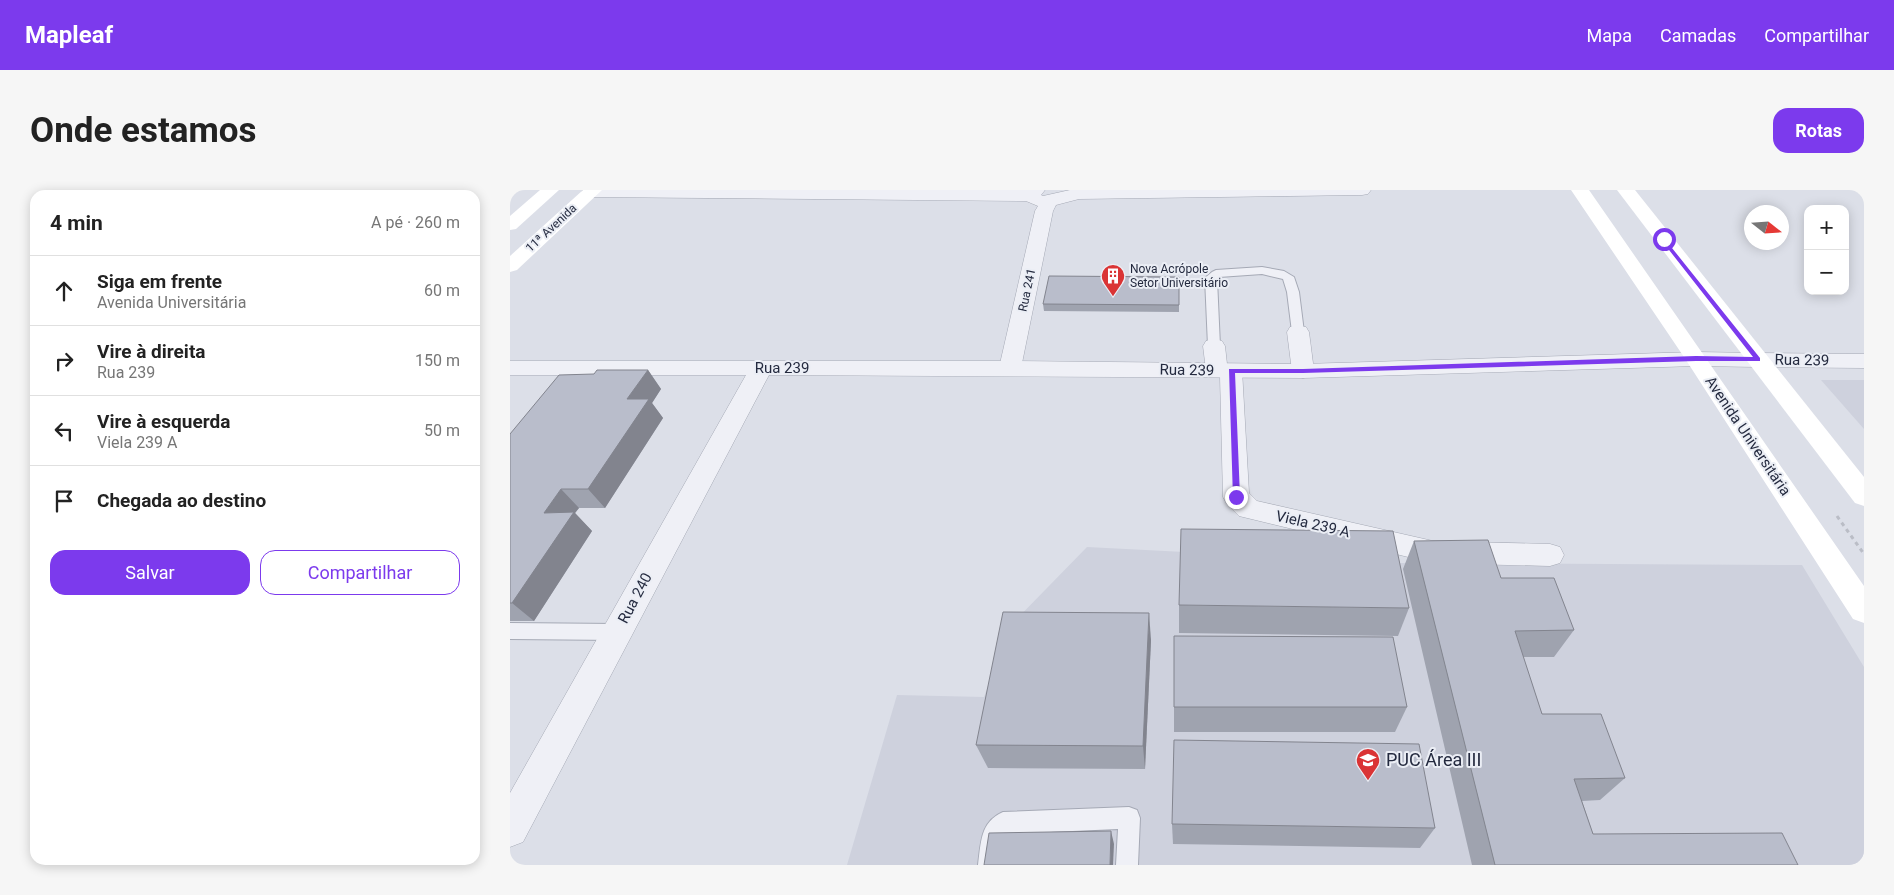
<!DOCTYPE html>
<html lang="pt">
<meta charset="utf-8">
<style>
body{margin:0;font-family:Roboto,sans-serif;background:#f6f6f6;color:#222}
.controls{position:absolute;right:15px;top:15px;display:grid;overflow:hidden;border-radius:10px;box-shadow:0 2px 12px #0003}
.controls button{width:45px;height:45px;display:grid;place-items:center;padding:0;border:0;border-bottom:1px solid #e0e0e0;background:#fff;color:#222;font:25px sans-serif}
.compass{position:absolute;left:1234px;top:15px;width:45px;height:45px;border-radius:50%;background:#fff;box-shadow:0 2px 12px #0003;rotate:107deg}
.stop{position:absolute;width:15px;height:15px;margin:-11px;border:4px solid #7c3aed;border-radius:50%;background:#fff}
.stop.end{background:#7c3aed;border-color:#fff;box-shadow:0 1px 5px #0008}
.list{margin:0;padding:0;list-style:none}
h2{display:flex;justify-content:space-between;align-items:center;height:65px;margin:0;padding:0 20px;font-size:21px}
h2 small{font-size:16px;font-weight:400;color:#767676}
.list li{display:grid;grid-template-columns:32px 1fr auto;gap:15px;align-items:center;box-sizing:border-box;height:70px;padding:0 20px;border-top:1px solid #e0e0e0}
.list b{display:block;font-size:19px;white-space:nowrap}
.list p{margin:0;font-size:16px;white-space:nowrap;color:#767676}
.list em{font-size:16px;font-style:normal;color:#767676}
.actions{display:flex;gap:10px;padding:15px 20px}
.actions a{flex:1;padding:11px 0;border:1px solid #7c3aed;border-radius:15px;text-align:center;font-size:18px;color:#7c3aed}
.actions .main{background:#7c3aed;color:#fff}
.icon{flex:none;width:28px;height:28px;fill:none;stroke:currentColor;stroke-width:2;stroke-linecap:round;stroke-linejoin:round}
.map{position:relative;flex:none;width:1354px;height:675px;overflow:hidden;border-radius:15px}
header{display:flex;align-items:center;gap:30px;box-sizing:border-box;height:70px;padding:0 25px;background:#7c3aed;color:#fff}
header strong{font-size:24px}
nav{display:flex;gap:28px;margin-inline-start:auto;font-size:18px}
.intro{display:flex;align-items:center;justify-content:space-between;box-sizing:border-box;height:120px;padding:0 30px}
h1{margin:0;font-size:35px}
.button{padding:12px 22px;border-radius:15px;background:#7c3aed;color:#fff;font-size:18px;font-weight:700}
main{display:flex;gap:30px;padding:0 30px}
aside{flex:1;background:#fff;border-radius:15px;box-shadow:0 2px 12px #0003}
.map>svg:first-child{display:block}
</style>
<header>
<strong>Mapleaf</strong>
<nav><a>Mapa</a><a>Camadas</a><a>Compartilhar</a></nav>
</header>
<div class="intro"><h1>Onde estamos</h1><a class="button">Rotas</a></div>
<main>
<aside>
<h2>4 min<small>A pé · 260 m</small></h2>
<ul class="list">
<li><svg class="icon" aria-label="ahead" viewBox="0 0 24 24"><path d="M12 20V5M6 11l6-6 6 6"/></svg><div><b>Siga em frente</b><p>Avenida Universitária</p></div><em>60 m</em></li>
<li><svg class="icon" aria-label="right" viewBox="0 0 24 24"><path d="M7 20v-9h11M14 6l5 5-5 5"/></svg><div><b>Vire à direita</b><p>Rua 239</p></div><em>150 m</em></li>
<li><svg class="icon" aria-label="left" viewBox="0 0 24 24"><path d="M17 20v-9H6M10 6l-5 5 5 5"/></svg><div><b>Vire à esquerda</b><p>Viela 239 A</p></div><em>50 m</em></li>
<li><svg class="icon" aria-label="arrive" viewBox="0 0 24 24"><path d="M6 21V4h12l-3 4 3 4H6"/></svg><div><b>Chegada ao destino</b></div></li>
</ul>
<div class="actions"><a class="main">Salvar</a><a>Compartilhar</a></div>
</aside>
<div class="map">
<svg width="1354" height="675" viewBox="0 0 1354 675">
<rect width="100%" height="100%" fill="#dcdfe8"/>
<!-- built -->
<g fill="#ced1dd">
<path d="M1311 190H1354V239Z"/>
<path d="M577 357 891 373 1292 375 1354 477V675H337L387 505 474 507 498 438Z"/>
</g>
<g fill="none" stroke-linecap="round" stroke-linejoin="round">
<!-- service casing -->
<g stroke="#a5a9b5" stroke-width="2">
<g id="service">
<path d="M752 77 774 81 784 87 789 102 794 142 788 146 782 142 777 102 773 89 752 84 709 87 707 89 710 156 709 159H699L698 156 695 88 702 82 706 80Z"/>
<path d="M0 433 107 434 113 437 116 442 113 447 107 450 0 449Z"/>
<path d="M619 617 627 620 630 628 628 675H606L608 639 496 644 493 651 490 675H468C471 653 470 632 493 622Z"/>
</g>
</g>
<!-- minor casing -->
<g stroke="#a5a9b5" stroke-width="1">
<g id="minor">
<path d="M74 0H535L531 5 533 6 560 0H861L858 4 852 5 569 9 546 15 543 21 511 178 508 183 500 185 492 183 489 178 525 21 528 16 516 11 81 7 75 6 72 2Z"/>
<path d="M788 136 796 137 799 142 804 181 801 186 793 188 785 186 782 181 777 142 780 137Z"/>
<path d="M704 149 712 151 715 156 717 174 729 175 732 180 739 303 747 311 923 351 1040 354 1050 357 1054 365 1050 373 1040 376 923 373 729 326 717 314 713 307 710 186 699 185 696 180 693 156 696 151Z"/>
<path d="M1248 163 1354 164V178L1248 177 1240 175 1237 170 1240 165Z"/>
</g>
</g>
<!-- tertiary casing -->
<g stroke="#a5a9b5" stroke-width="1">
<path id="tertiary" d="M1186 162 1248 163 1256 165 1259 170 1256 175 1248 177 1186 176 793 188 259 185 13 652 0 657V603L236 185H0V171H500L793 174Z"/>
</g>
<!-- path -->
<path stroke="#babdc6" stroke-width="3" stroke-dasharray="4 4" stroke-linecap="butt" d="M1327 326 1354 364"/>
<!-- service -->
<use href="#service" fill="#eff0f6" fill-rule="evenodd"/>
<!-- minor -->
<use href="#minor" fill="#eff0f6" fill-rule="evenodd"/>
<!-- tertiary -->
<use href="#tertiary" fill="#eff0f6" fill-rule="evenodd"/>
<!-- secondary -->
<g fill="#fff" fill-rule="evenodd">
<path d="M30 0H49L6 39 0 40V26Z"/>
<path d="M73 0H92L7 80 0 82V66Z"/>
<path d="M1061 0H1079L1354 396V433L1343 429 1176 170Z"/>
<path d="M1107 0H1125L1354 287V316L1345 313Z"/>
</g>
</g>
<!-- wall -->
<g fill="#9fa3af">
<path d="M669 87V122L534 121 533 114Z"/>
<path d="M138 180 151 199 142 213 153 228 95 318H69L65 323 82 341 24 431H0V244L84 184Z"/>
<path d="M904 351 991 388 1064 440 1044 467H1013L1032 524 1115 588 1090 610 1072 611 1083 644 1288 675H962L893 379Z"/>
<path d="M669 415 899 418 888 446 669 443Z"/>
<path d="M641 450 635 579 478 578 466 555Z"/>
<path d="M664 517H897L885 542H664Z"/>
<path d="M662 634 925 638 910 658 663 654Z"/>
</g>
<!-- shaded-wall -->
<g fill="#82848e">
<path d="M138 180 151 199 142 213 153 228 95 318 78 299 117 209Z"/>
<path d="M51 299 69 318 65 323 82 341 24 431 2 413 34 323Z"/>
<path d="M639 423 641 450 635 579 633 556Z"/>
<path d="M601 641 604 654 603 675H600Z"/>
</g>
<!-- building -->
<g fill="#b9bdcb" stroke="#82848e">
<path d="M539 86 669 87V115L533 114Z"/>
<path d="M87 180H138L117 209H139L78 299H51L34 323 64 322 2 413H0V244L49 185 84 184Z"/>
<path d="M671 339 883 341 899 418 669 415Z"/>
<path d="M978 350 991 388H1044L1064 440 1005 441 1032 524H1091L1115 588 1064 589 1083 644 1272 643 1288 675H985L904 351Z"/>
<path d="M493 422 639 423 633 556 466 555Z"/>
<path d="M664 446 883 447 897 517H664Z"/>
<path d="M664 550 909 554 925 638 662 634Z"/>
<path d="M601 641 600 675H474L479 643Z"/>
</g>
<!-- route -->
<path fill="#7c3aed" d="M1154 48 1250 168V171H1186L793 183H725L730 307 729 309H723L719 179H793L1186 166 1243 167 1152 51Z"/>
<!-- icons -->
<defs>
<g id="building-pin" transform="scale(1.25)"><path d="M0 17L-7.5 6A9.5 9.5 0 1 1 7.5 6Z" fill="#da3435" stroke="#ebeef5"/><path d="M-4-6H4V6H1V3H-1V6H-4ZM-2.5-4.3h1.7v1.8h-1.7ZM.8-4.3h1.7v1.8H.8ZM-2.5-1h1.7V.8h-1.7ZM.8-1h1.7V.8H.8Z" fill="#fff"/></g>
<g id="university-pin" transform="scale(1.25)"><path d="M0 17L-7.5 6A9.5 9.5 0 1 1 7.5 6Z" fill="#da3435" stroke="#ebeef5"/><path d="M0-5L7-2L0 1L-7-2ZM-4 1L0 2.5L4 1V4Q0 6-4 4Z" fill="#fff"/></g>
</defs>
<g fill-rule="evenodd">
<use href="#building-pin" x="603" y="86"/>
<use href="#university-pin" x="858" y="570"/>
</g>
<g text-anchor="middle" stroke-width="4" stroke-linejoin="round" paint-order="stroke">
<!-- far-street labels -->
<g font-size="12" fill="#242a3f" stroke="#ebeef5">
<text transform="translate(41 38) rotate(-43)" y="4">11ª Avenida</text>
<text transform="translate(517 100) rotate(-78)" y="4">Rua 241</text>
</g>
<!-- far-poi labels -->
<g font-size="12" fill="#242a3f" stroke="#ebeef5" text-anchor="start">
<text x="620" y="83">Nova Acrópole<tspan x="620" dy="14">Setor Universitário</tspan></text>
</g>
<!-- street labels -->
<g font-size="15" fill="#242a3f" stroke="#ebeef5">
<text transform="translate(1292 170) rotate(1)" y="5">Rua 239</text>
<text x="272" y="183">Rua 239</text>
<text transform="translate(677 180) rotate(1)" y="5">Rua 239</text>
<text transform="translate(1238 246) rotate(56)" y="5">Avenida Universitária</text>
<text transform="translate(803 334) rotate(13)" y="5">Viela 239 A</text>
<text transform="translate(125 408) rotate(-62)" y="5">Rua 240</text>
</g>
<!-- near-poi labels -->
<g font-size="18" fill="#242a3f" stroke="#ebeef5" text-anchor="start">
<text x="876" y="576">PUC Área III</text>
</g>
</g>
</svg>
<div class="controls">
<button>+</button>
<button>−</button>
</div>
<svg class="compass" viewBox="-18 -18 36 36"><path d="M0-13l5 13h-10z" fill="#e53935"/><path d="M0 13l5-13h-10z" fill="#767676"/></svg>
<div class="stop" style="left:1154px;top:49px"></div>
<div class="stop end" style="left:726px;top:307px"></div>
</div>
</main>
